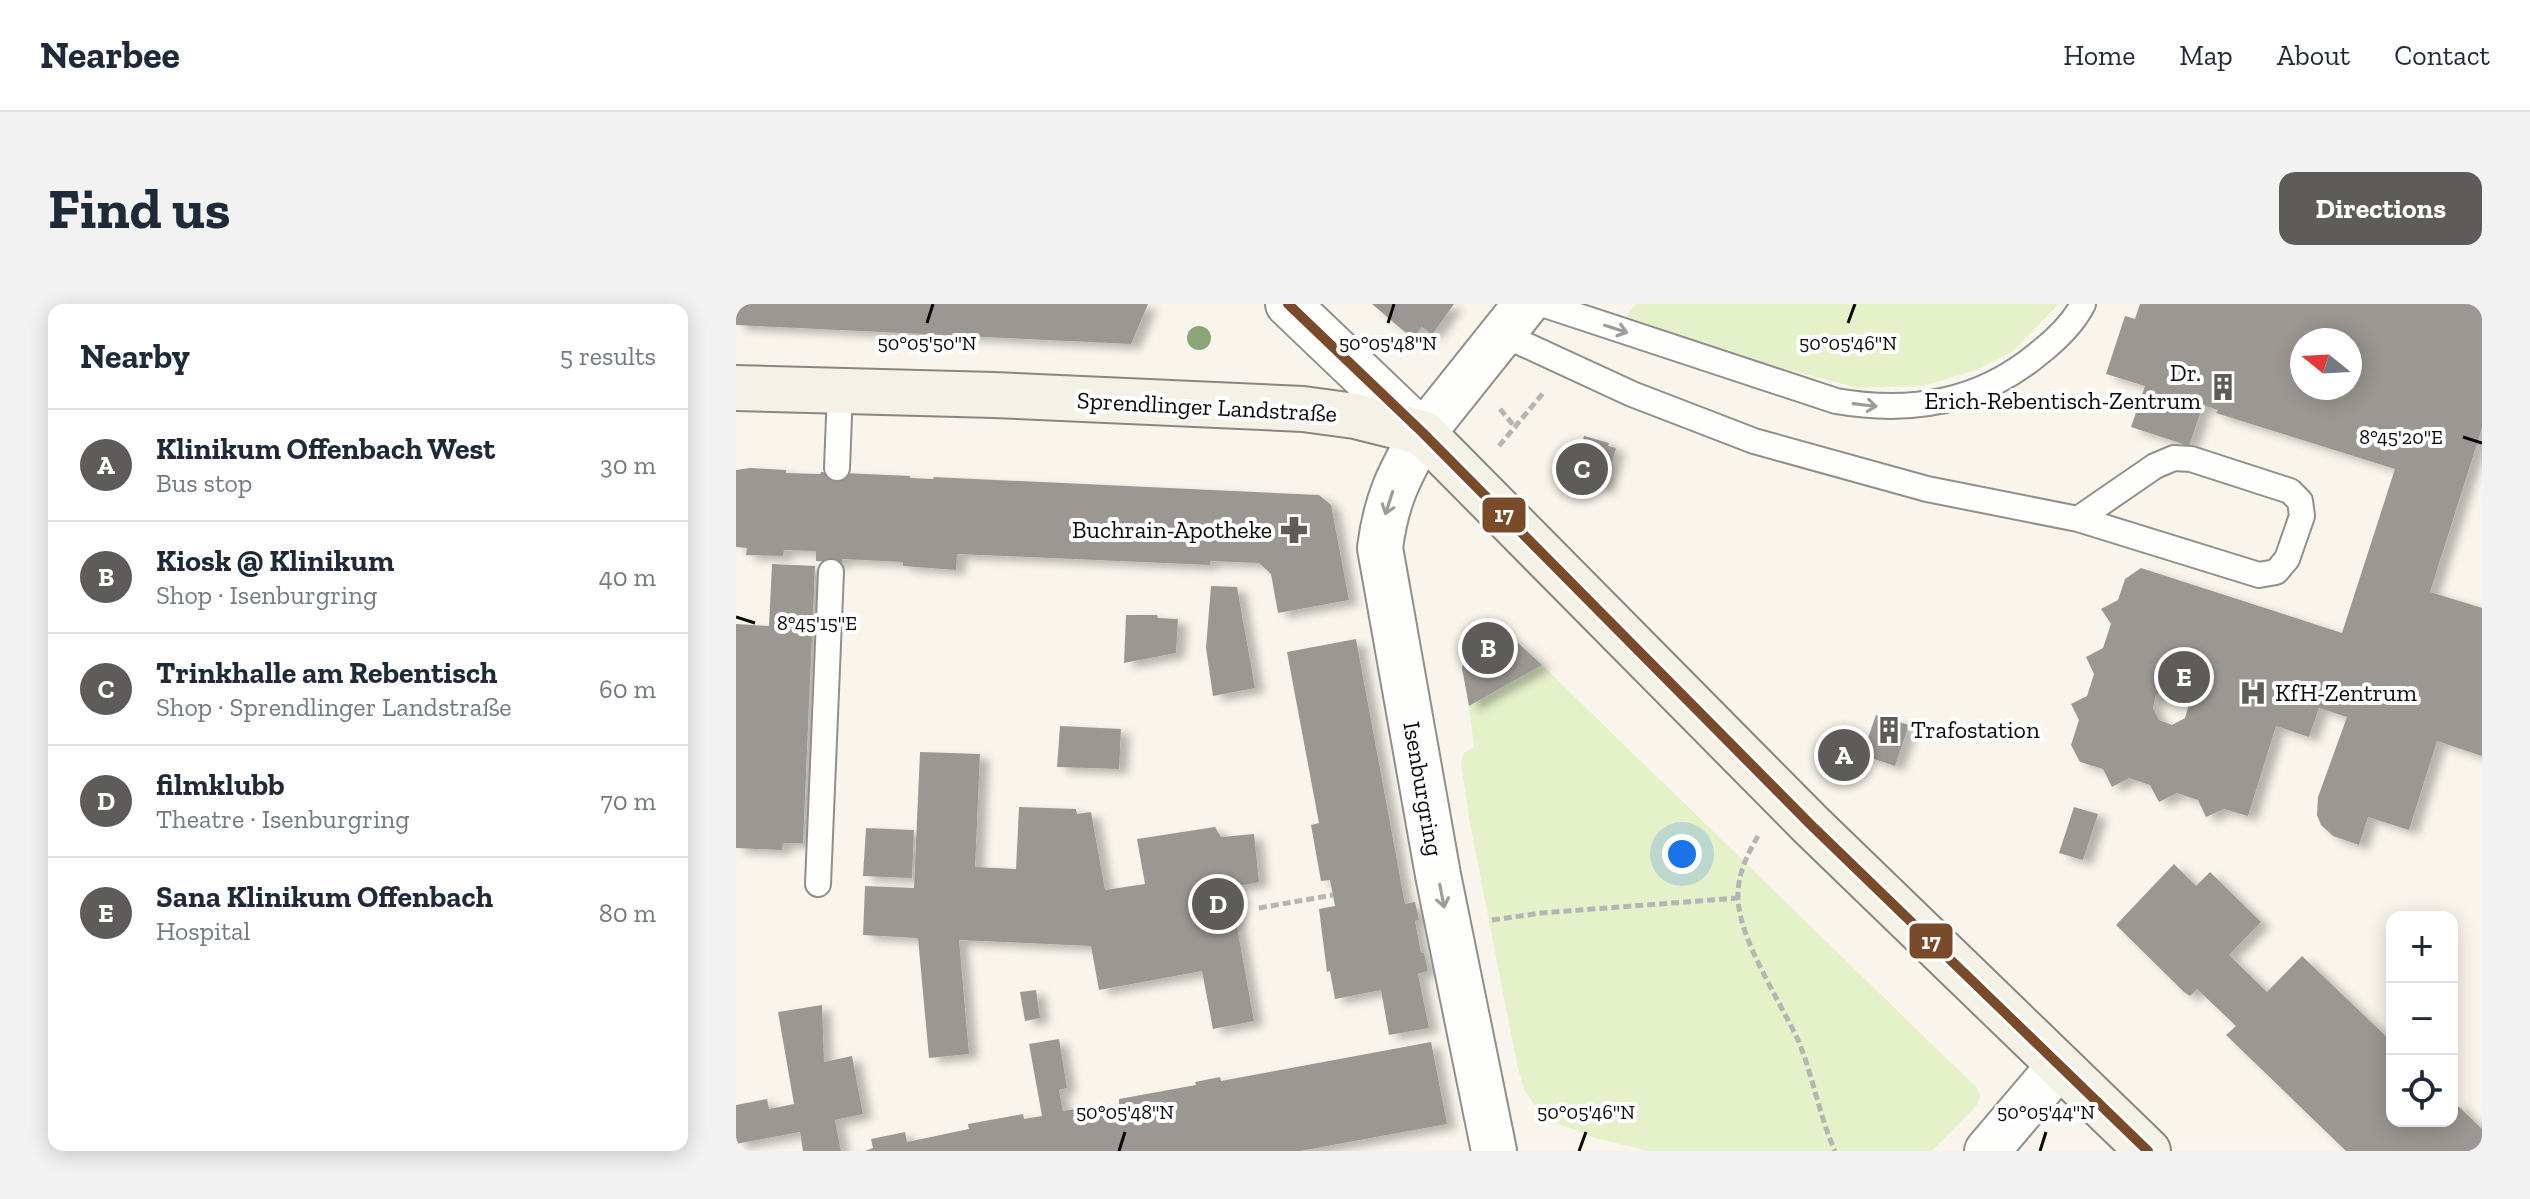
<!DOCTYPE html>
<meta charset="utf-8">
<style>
body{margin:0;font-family:"Zilla Slab",serif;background:#f2f2f3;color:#1f2937}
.controls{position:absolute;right:24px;bottom:24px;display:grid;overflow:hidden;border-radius:16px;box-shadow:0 4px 20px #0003}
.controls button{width:72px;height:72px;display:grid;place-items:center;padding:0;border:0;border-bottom:2px solid #e0e1e3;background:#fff;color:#1f2937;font:40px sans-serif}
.compass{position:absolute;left:1554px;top:24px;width:72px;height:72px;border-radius:50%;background:#fff;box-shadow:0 4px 20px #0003;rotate:288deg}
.you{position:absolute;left:946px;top:550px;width:28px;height:28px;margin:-20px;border:6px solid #fff;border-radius:50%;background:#1a73e8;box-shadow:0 0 0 12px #1a73e833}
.badge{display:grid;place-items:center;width:52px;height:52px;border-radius:50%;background:#5d5c58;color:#fff;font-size:26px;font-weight:700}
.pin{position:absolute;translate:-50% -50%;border:4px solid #fff;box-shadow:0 2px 8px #0006}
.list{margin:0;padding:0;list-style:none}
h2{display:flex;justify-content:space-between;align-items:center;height:104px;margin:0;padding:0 32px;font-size:34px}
h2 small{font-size:26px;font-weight:400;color:#747a83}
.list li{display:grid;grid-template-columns:52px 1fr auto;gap:24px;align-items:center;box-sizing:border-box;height:112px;padding:0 32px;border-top:2px solid #e0e1e3}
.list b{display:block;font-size:30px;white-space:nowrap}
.list p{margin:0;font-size:26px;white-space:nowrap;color:#747a83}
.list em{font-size:26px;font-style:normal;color:#747a83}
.icon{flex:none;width:44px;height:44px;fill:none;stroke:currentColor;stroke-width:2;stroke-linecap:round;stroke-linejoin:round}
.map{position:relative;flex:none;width:1746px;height:847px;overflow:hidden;border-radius:16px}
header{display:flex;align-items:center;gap:48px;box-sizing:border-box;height:112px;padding:0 40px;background:#fff;border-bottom:2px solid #e0e1e3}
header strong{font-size:38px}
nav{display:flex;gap:44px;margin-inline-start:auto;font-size:28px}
.intro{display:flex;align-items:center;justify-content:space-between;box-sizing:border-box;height:192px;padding:0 48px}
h1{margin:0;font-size:56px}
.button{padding:20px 36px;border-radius:16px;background:#5d5c58;color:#fff;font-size:28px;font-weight:700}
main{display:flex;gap:48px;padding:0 48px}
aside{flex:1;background:#fff;border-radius:16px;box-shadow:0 4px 20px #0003}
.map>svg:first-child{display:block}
</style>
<header>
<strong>Nearbee</strong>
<nav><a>Home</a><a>Map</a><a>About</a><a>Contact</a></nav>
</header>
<div class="intro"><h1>Find us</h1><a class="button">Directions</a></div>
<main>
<aside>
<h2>Nearby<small>5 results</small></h2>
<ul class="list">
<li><span class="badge">A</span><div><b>Klinikum Offenbach West</b><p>Bus stop</p></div><em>30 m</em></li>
<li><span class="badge">B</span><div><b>Kiosk @ Klinikum</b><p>Shop · Isenburgring</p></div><em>40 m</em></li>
<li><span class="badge">C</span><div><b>Trinkhalle am Rebentisch</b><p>Shop · Sprendlinger Landstraße</p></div><em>60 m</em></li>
<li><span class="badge">D</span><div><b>filmklubb</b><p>Theatre · Isenburgring</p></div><em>70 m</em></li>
<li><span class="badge">E</span><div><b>Sana Klinikum Offenbach</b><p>Hospital</p></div><em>80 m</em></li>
</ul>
</aside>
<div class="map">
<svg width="1746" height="847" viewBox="0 0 1746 847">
<defs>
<filter id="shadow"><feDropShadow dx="9" dy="5" stdDeviation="4" flood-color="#0004"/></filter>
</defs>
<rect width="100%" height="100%" fill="#f9f5ec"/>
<!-- green -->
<g fill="#e5f1c9">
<path d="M900 0H1323L1277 47 1243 65 1187 82 1122 84 942 36 887 16Z"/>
<path d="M806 361 1242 785 1244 792 1241 801 1196 847H912L860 834 818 818 803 807 789 787 782 765 734 520 725 458 728 449 738 443 733 402Z"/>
</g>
<!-- building -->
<g fill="#9b9893" fill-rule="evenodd" filter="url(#shadow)">
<path d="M0 0H412L395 40 0 21Z"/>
<path d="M636 0H718L696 31 686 23 677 35Z"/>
<path d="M1404 0H1746V124L1694 288 1746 304V452L1701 437 1673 526 1632 513 1623 541 1597 532 1585 521 1581 511 1582 493 1611 413 1583 404 1573 433 1540 422 1512 512 1488 505 1470 513 1462 496 1441 489 1423 498 1414 481 1393 474 1376 483 1367 465 1344 458 1335 441 1343 416 1335 400 1351 392 1358 370 1350 353 1367 344 1375 320 1365 305 1382 296 1389 275 1405 264 1606 329 1659 165 1480 109 1482 106 1467 101 1453 142 1395 123 1409 82 1370 70 1389 12 1399 15ZM1566 36H1614V84H1566ZM1433 384 1446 388 1453 400 1449 414 1436 421 1423 416 1417 404 1420 391Z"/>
<path d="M848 132 873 139 872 142 880 144 869 185 835 175Z"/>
<path d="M14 164 50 166V169L84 170 85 168 174 172V174L198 175 197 173 583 191 595 201 613 296 542 309 535 270 523 259 474 257V261L221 250 220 266 167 262V258L106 255V259L80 257V247L48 246 47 252 10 251 11 244 0 243V166Z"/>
<path d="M36 260 79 262 67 539H47L46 546 0 544V320L33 322Z"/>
<path d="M475 282 501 283 519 384 477 392 470 344Z"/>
<path d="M390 311H421L422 314 442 315 440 349 388 359Z"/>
<path d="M740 324 780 337 806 361 733 402 726 364Z"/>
<path d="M620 335 669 600 679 598 683 616 679 617 685 649H688L692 667 682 670 693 724 653 731 645 686 599 695 594 667 591 668 583 605 599 602 594 576 585 577 575 521 583 519 551 348Z"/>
<path d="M1140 411 1173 421 1159 462 1126 451Z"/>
<path d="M324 422 385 425 383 465 321 463Z"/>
<path d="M184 448 244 450 239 563 280 565 283 503 340 505 341 510 355 508 369 586 409 580 401 535 479 523 485 533 518 530 523 578 494 584 518 717 477 725 466 667 363 686 355 642 223 636 233 750 193 754 182 634 127 631 129 582 178 584Z"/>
<path d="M1338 503 1362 510 1347 556 1323 549Z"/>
<path d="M130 524 178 526 176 574 127 572Z"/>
<path d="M1438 560 1460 582 1474 568 1525 618 1493 651 1531 688 1566 652 1656 738V817H1716V796L1746 825V847H1610L1490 731 1500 722 1461 685 1454 692 1448 688 1380 621Z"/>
<path d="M300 686 304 714 289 717 284 688Z"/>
<path d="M86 701 88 758 116 752 127 810 99 816 105 847H67L64 828 0 840V801L31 795 33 805 58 800 42 708Z"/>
<path d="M323 735 331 784 323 786 327 807 366 800 367 804 383 801V795L460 781 459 778 484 773 485 777 695 738 711 820 564 847H129L137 844 135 835 169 828 171 838 233 825 232 820 287 810 288 815 306 812 293 740Z"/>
</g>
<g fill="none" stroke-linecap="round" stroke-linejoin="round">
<!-- service casing -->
<g stroke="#918f8b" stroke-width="28">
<g id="service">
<path d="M806 0 1100 97C1175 110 1243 99 1302 50 1320 36 1337 20 1347 0"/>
<path d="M766 30 896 90 1018 137 1191 185 1342 215 1523 271 1540 268 1551 255 1566 212 1564 197 1554 187 1455 155 1438 154 1419 162 1342 215"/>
<path d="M101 164 104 87"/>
<path d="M82 580 95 268"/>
</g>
</g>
<!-- minor casing -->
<g stroke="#918f8b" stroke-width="48">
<g id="minor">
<path d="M552 0 687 129C663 171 650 196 644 244L702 571 758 847"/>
<path d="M1251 847 1323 762"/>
</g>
</g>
<!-- tertiary casing -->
<g stroke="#918f8b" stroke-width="48">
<path id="tertiary" d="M687 129 790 0"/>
</g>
<!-- secondary casing -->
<g stroke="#888682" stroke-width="48">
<path id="secondary" d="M0 84 258 91 567 105 619 112 687 129 1075 521 1412 847"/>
</g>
<!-- path -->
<g stroke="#b6b5b4" stroke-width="5" stroke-dasharray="8 4" stroke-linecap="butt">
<path d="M764 105 779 123"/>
<path d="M763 142 808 88"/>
<path d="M1022 532C1011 551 1001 571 1002 595 1004 637 1044 697 1062 736 1077 772 1083 811 1099 847"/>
<path d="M523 604 597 591"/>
<path d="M756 616 805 609 1002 594"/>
</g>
<!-- service -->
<use href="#service" stroke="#fefefc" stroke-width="24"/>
<!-- minor -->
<use href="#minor" stroke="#fefefc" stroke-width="44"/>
<!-- tertiary -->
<use href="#tertiary" stroke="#fefefc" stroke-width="44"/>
<!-- secondary -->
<use href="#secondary" stroke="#f4f1e6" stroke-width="44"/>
<!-- bus-1 casing -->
<g stroke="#fff" stroke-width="16">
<path id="bus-1" d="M552 0 687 129 1075 521 1412 847"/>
</g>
<!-- bus-1 -->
<use href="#bus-1" stroke="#7a4b2a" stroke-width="10"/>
</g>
<!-- trees -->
<circle fill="#8aa676" cx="463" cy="34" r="12"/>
<!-- one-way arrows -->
<defs><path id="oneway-shaft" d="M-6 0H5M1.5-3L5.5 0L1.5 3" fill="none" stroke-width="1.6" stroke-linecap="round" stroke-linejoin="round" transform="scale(2)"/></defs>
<g stroke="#9c9c9b">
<use href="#oneway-shaft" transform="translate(880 25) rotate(18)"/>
<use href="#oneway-shaft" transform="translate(1129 101) rotate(7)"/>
<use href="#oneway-shaft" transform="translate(653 199) rotate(108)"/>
<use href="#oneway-shaft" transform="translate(706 592) rotate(79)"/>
</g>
<!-- ticks -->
<path fill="none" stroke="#090909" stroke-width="3" d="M191 19 197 0M652 19 658 0M1112 19 1119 0M1727 133 1746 139M0 313 19 319M383 847 389 828M843 847 850 828M1304 847 1310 828"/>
<!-- icons -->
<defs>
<g id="building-bare" transform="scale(2.16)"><path d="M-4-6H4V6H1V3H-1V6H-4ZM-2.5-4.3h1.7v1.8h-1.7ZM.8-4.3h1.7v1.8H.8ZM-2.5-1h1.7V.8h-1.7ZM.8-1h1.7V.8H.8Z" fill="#5d5c58" stroke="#fff" stroke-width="2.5" paint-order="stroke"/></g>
<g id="pharmacy-bare" transform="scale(2.16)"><path d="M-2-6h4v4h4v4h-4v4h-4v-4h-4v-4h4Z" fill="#5d5c58" stroke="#fff" stroke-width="2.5" paint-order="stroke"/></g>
<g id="hospital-bare" transform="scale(2.16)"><path d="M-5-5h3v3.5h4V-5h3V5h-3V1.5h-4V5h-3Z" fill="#5d5c58" stroke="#fff" stroke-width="2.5" paint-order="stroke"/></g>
</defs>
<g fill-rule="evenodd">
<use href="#building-bare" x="1487" y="83"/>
<use href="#pharmacy-bare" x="558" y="226"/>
<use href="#hospital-bare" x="1517" y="389"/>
<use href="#building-bare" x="1153" y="426"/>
</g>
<g text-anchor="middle" stroke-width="8" stroke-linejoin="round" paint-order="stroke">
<!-- poi labels -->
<g font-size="24" fill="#090909" stroke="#fff" text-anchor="end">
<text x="1465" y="77">Dr.<tspan x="1465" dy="28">Erich-Rebentisch-Zentrum</tspan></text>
<text x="536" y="234">Buchrain-Apotheke</text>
<text x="1539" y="397" text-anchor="start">KfH-Zentrum</text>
<text x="1175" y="434" text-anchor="start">Trafostation</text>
</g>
<!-- street labels -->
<g font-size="24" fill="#090909" stroke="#fff">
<text transform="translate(471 103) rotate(3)" y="8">Sprendlinger Landstraße</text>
<text transform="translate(687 485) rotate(80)" y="8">Isenburgring</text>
</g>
</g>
<g font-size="20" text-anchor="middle" fill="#090909" stroke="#fff" stroke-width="8" stroke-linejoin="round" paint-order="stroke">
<text x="191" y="46">50°05'50"N</text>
<text x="652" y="46">50°05'48"N</text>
<text x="1112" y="46">50°05'46"N</text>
<text x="1665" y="140">8°45'20"E</text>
<text x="81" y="326">8°45'15"E</text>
<text x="389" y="815">50°05'48"N</text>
<text x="850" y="815">50°05'46"N</text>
<text x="1310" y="815">50°05'44"N</text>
</g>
<g stroke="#fff" stroke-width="3">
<rect x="745" y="192" width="46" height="38" rx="8" fill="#7a4b2a"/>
<rect x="1172" y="618" width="46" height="38" rx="8" fill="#7a4b2a"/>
</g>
<g font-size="22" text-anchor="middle" font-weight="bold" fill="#fff">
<text x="768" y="218">17</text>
<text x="1195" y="645">17</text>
</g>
</svg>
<div class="controls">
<button>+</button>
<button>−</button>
<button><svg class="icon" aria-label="locate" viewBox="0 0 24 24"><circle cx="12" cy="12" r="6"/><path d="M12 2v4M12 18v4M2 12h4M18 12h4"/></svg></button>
</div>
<svg class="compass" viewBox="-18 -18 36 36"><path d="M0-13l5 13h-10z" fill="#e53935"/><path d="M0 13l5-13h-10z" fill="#747a83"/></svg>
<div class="you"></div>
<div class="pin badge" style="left:1108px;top:451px">A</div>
<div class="pin badge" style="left:752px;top:344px">B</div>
<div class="pin badge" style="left:846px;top:165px">C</div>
<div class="pin badge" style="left:482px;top:600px">D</div>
<div class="pin badge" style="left:1448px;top:373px">E</div>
</div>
</main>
